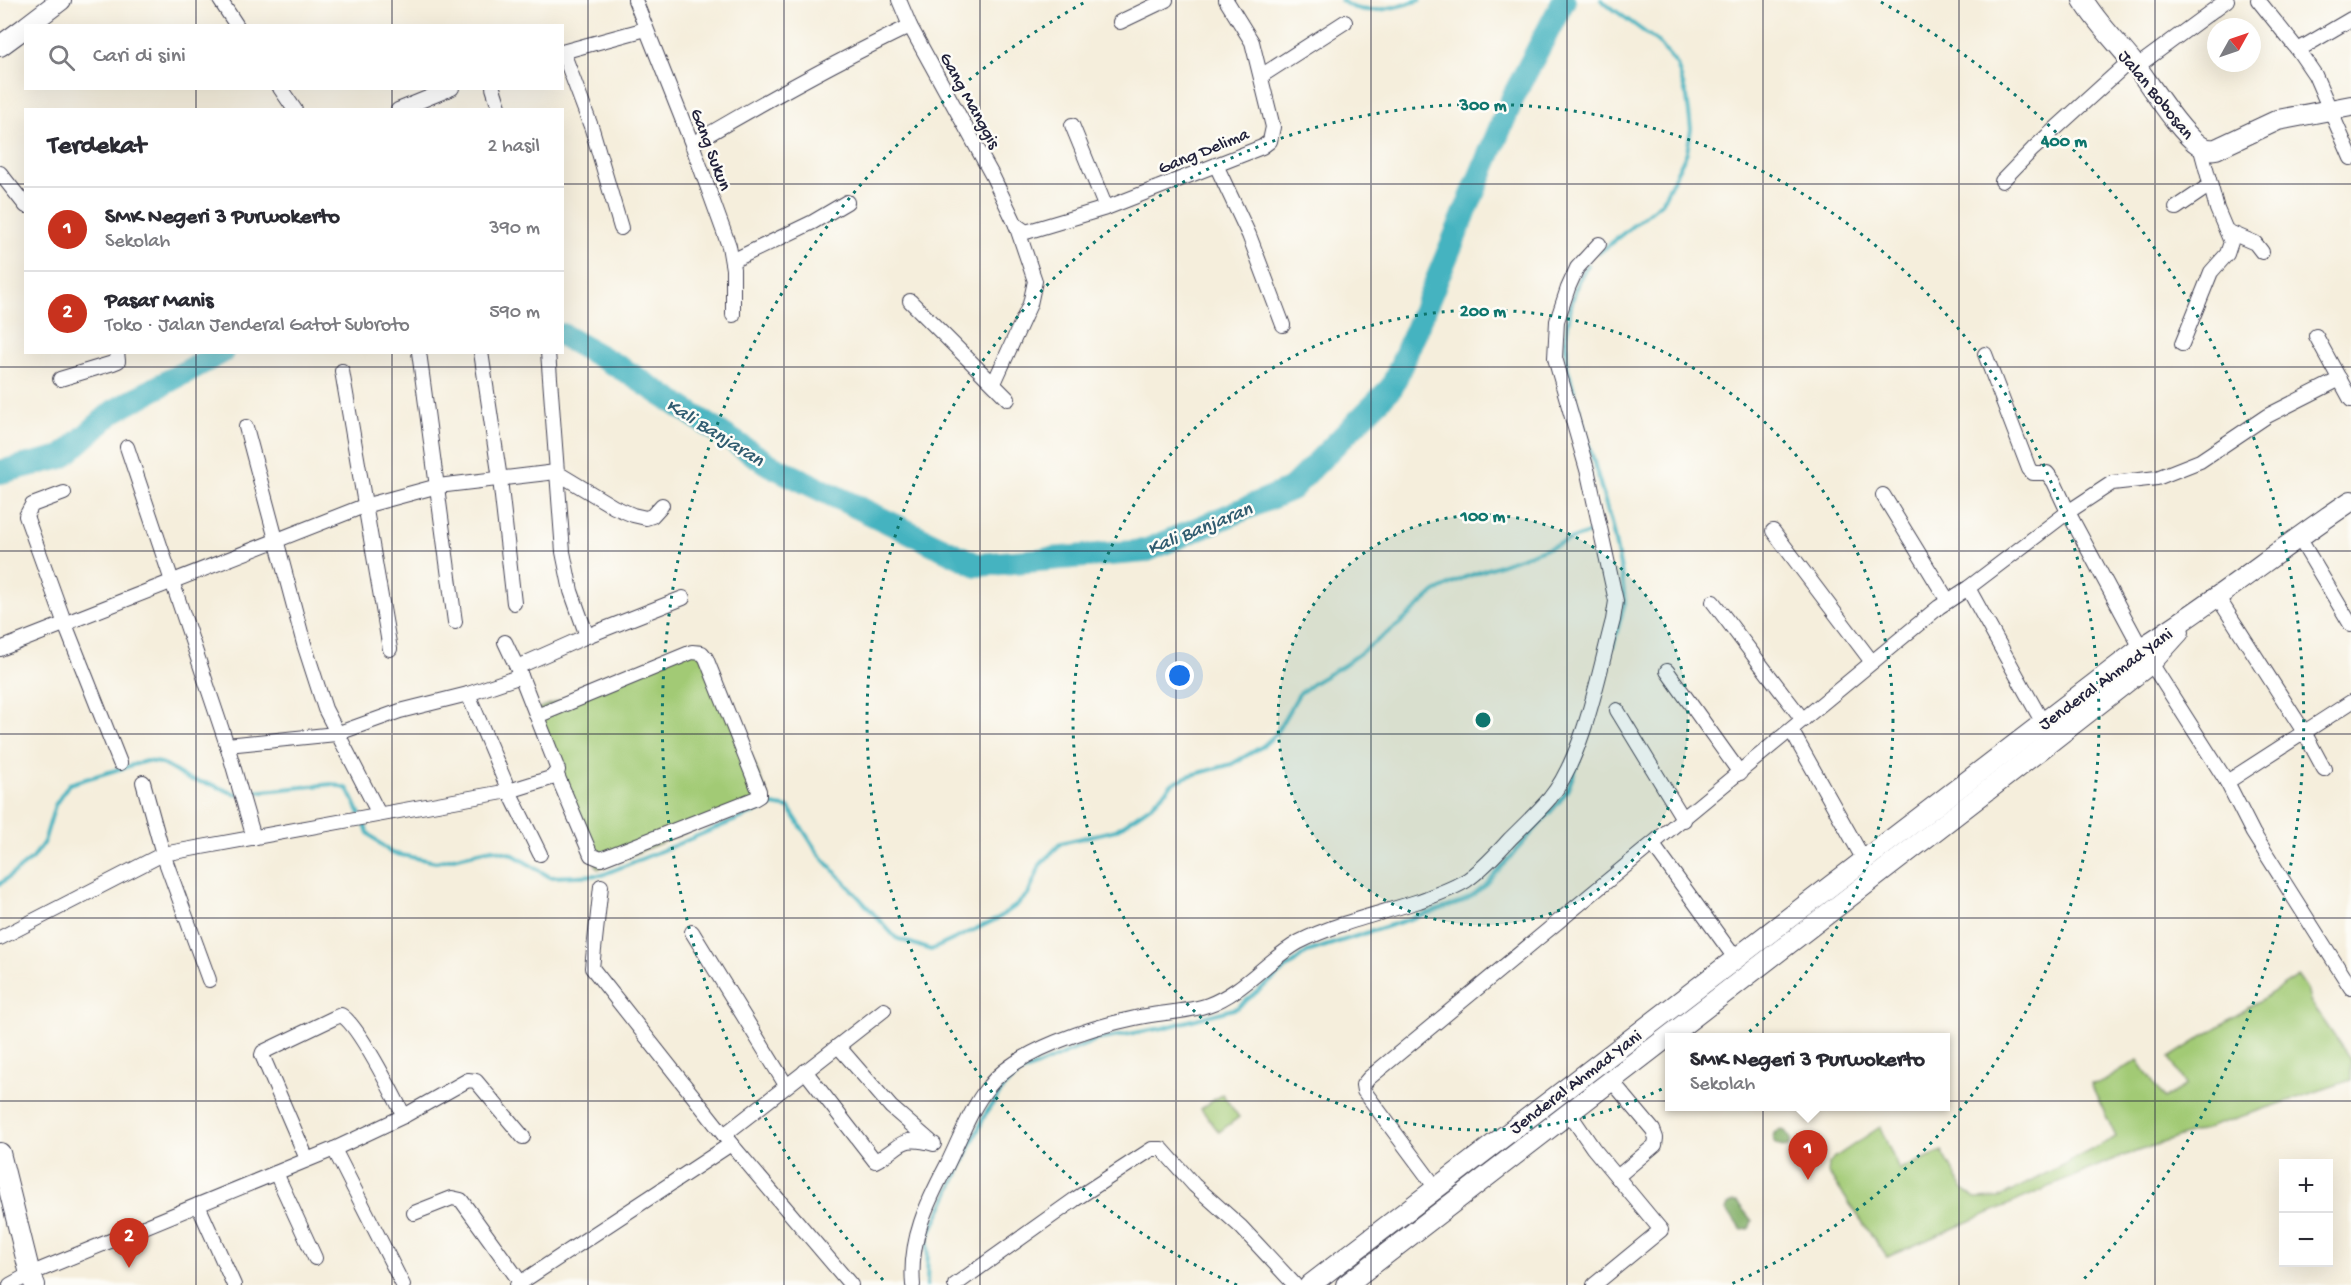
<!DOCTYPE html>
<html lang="id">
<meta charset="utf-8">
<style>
body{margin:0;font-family:"Gochi Hand",sans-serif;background:#f7f7f7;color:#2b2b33}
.controls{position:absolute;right:18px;bottom:18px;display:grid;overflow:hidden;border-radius:0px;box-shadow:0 6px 24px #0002}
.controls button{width:54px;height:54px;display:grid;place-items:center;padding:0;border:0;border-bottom:2px solid #e1e1e2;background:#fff;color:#2b2b33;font:30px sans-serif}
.compass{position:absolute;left:2207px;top:18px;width:54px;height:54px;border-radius:50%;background:#fff;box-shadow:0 6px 24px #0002;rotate:50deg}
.you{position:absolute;left:1180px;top:676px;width:21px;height:21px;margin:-15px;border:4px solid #fff;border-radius:50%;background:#1a73e8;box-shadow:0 0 0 9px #1a73e833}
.badge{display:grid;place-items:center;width:39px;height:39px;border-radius:50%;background:#c8321e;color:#fff;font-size:20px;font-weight:700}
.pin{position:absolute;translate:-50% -50px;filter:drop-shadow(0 2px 3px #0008)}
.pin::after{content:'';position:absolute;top:32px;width:21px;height:18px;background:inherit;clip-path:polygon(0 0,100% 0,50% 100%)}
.popup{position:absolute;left:1665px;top:1033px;width:285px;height:78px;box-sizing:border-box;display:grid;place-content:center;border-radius:0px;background:#fff;filter:drop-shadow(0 2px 4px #0005);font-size:20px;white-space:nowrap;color:#7c7c81}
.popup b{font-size:22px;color:#2b2b33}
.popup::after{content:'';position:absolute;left:50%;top:100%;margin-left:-12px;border:12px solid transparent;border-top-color:#fff}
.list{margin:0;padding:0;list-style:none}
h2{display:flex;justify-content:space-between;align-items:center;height:78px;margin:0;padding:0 24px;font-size:26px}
h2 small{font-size:20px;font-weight:400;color:#7c7c81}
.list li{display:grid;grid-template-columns:39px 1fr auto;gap:18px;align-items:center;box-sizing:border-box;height:84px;padding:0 24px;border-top:2px solid #e1e1e2}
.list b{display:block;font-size:22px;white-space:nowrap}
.list p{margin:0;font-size:20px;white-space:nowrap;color:#7c7c81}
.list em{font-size:20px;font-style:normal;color:#7c7c81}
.icon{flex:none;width:33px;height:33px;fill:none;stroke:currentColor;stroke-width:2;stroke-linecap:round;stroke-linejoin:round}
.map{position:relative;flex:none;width:2351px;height:1285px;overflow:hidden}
.search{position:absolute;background:#fff;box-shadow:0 6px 24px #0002;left:24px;top:24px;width:540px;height:66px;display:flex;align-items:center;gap:15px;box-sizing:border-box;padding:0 21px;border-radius:0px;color:#7c7c81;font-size:22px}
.panel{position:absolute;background:#fff;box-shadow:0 6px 24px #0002;left:24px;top:108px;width:540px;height:246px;border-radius:0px}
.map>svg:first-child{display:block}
</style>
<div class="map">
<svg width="2351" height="1285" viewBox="0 0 2351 1285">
<rect width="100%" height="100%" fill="#fdfcf7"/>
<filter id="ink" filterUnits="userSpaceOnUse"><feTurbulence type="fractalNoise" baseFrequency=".0167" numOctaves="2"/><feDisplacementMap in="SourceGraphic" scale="12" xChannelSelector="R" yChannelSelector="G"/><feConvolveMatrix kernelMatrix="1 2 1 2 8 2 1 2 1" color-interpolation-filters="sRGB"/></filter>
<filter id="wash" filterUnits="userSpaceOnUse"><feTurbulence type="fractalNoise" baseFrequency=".008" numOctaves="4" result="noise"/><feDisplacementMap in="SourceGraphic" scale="24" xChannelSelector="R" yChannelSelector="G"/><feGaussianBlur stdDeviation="1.35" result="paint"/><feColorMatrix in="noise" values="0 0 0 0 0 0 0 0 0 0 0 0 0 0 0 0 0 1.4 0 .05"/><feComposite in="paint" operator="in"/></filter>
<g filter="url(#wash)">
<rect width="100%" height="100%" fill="#f5eedc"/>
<!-- green -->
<g fill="#a2ca75" stroke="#627658" stroke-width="1.5">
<path d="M702 641 769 798 598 869 535 710 607 682Z"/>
<path d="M2298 976 2307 989 2310 1001 2351 1060V1080L2114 1159 1887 1257 1828 1173 1829 1163 1834 1158 1880 1127 1899 1170 1942 1151 1963 1188 1975 1199 1999 1198 2116 1137 2091 1084 2103 1082 2138 1060 2164 1099 2186 1085 2169 1058Z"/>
<path d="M1222 1094 1239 1117 1219 1132 1201 1109Z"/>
</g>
<!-- forest -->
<g fill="#81ae66" stroke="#526850" stroke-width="1.5">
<path d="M1779 1130 1785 1131 1791 1139 1789 1146C1780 1149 1771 1143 1774 1133Z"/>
<path d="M1733 1202H1737L1752 1221 1749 1229 1742 1230 1726 1210 1728 1205Z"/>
</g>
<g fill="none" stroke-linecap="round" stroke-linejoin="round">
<!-- stream -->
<g stroke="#44b3c0" stroke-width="4">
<path d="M1341 0C1362 19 1396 7 1420 0"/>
<path d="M1599 253 1662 202 1687 152 1691 129 1687 97 1677 65 1658 42 1601 0"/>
<path d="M1588 265 1578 281 1571 305 1566 336 1567 366 1611 523 1622 575 1625 602 1613 646"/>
<path d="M363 821 368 833 391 853 436 862 492 849 512 854 550 877 602 875 773 805 789 808 818 853 896 938 931 950 997 919 1017 905 1029 893 1040 865 1061 843 1116 830 1152 805 1173 783 1188 776 1232 764 1263 746 1275 735 1299 694 1315 682 1344 665 1398 625 1435 592 1463 578 1589 533"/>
<path d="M0 884 33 858 44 842 55 805 69 784 146 761 161 763 188 779 213 785 235 794 332 784 348 789 360 814"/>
<path d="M927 1285 928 1238 986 1113 1004 1087 1019 1074 1096 1040 1163 1028 1237 1008 1307 952 1460 903 1474 895 1485 886 1560 801 1568 789 1578 762"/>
</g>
<!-- river -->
<g stroke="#44b3c0" stroke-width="24">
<path d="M562 335 624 370 770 465 977 565 1145 551 1291 489 1392 387 1514 95 1564 0"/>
<path d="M0 472 62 457 114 411 222 352"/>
</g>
</g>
</g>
<g filter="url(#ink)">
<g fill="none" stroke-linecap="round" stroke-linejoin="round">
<!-- street casing -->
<g stroke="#424153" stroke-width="16">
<g id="street">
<path d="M220 0 237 26"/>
<path d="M635 0 692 144 729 246 733 269V315"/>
<path d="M899 0 910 26 993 177 1016 225 1026 232 1106 208 1216 165 1262 147 1270 141 1273 127 1252 42 1226 0"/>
<path d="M2258 0 2298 50 2315 75 2351 158"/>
<path d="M1120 22 1166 0"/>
<path d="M2298 50 2351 19"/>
<path d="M562 52 646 29"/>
<path d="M563 52 592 129 621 228"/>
<path d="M2136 67 2227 0"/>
<path d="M1261 76 1345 22"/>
<path d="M280 88 295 110"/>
<path d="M493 88 500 110"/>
<path d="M398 110 452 88"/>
<path d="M1072 125 1106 208"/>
<path d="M692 144C763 102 835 62 910 26"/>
<path d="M1216 165 1249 235 1283 325"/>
<path d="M0 173 26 206"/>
<path d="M2002 181 2033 149 2131 60"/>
<path d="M2176 208 2210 185"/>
<path d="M2227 231 2255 243 2262 252"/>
<path d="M732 261 813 222 847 202"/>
<path d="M910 301 1008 399"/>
<path d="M2316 336 2351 400"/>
<path d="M2182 344 2211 272 2227 254 2231 242 2217 209 2200 146"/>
<path d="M419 352 455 622"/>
<path d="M481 352 500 479 514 603"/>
<path d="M548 352 563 552 571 591 587 636"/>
<path d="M1985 354 2029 469 2033 473H2047L2054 482 2068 512 2141 648"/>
<path d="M342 371 390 649"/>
<path d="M60 379 113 363 118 361 117 352"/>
<path d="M994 383 1030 304 1035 281 1016 225"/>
<path d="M246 427 304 644 325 709 379 814"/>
<path d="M127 447 227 745 254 838"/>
<path d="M64 493 32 505 26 516 65 624 120 763"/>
<path d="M1883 495 1948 601"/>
<path d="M1773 531 1872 662"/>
<path d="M2298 536 2351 625"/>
<path d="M1968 588 2043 723"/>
<path d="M2217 596 2304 732 2324 769"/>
<path d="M1713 602 1803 720"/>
<path d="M0 649 364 506 438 486 556 472 614 507 633 515 646 518 652 516 662 505"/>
<path d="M2151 663 2227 782 2253 833 2351 988"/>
<path d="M517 667 587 636 683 598"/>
<path d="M1667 671 1740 773"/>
<path d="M468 694 509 791 540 854"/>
<path d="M1617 710 1684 820"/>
<path d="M537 716 692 652 702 653 706 658 759 791V796L754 799 601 859 591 855 557 775"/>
<path d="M1791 730 1864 860"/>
<path d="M227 745 336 734 400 711 468 694 521 676 505 642"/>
<path d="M143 782 163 854 209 980"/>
<path d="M2227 782 2351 702"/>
<path d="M1653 845 1735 958"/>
<path d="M601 886 592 968 731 1144"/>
<path d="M692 932 786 1085"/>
<path d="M0 938 163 854 509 791 551 778 558 770 521 676"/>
<path d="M838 1046 891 1107 930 1141"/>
<path d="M805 1071 875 1161C903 1147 899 1134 934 1144"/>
<path d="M1611 1080 1653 1130 1656 1138 1655 1145 1617 1177"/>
<path d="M1569 1113 1593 1148 1661 1230 1594 1285"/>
<path d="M724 1135 884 1010"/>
<path d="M334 1149 403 1285"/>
<path d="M307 1159 262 1055 263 1052 334 1018 341 1015C358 1024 394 1096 404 1116"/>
<path d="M276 1173 315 1258"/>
<path d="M1436 1188 1364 1091 1363 1085 1369 1078 1939 607 1968 588 2068 512 2112 483 2157 478 2200 461 2267 416 2340 379"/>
<path d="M198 1205 234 1285"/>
<path d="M414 1213 452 1198 461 1200 521 1283"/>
<path d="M10 1285 30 1274 334 1149 404 1116 468 1080 476 1081 523 1137"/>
<path d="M517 1285 731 1144 851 1285"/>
<path d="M913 1285C909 1240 927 1203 947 1165 960 1139 970 1109 989 1086 1017 1050 1092 1027 1135 1018 1157 1013 1188 1012 1208 1005 1244 992 1267 960 1299 942 1337 923 1379 914 1419 901 1435 895 1453 889 1467 880 1483 869 1496 854 1509 840 1523 826 1537 813 1550 798 1584 756 1599 672 1613 620L1616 601 1588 473 1555 358 1557 321 1568 288 1577 268 1599 244"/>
<path d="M955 1285 1074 1200 1152 1149H1162L1194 1185 1241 1227 1295 1285"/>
</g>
</g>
<!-- secondary casing -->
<g stroke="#424153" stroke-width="22">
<g id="secondary">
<path d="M2083 0C2099 26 2120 45 2138 69 2153 89 2180 132 2199 145 2204 149 2210 150 2216 149L2278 120 2351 106"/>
<path d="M27 26 61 0"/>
<path d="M0 46 26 27"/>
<path d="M0 1153 30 1274 35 1285"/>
<path d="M1310 1285 2141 648C2214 603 2280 548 2351 501"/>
<path d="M1346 1285 2036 753 2151 663 2179 632"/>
</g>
</g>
<!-- street -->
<use href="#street" stroke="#fff" stroke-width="14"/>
<!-- secondary -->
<use href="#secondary" stroke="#fff" stroke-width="20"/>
</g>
</g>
<!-- grid -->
<path fill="none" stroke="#22223b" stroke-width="1.5" stroke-opacity="0.55" d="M196 0V26M392 0V26M588 0V1285M784 0V1285M980 0V1285M1176 0V1285M1371 0V1285M1567 0V1285M1763 0V1285M1959 0V1285M2155 0V1285M196 88V110M392 88V110M0 184H26M562 184H2351M196 352V1285M392 352V1285M0 367H2351M0 551H2351M0 734H2351M0 918H2351M0 1101H2351"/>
<!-- distance rings -->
<circle cx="1483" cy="720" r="205" fill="#0f766e" fill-opacity=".12"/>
<g fill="none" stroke="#0f766e" stroke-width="3" stroke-dasharray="3 6">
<circle cx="1483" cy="720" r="205"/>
<circle cx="1483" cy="720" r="410"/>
<path d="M1237 1285A616 616 0 1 1 1729 1285"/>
<path d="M883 1280A821 821 0 0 1 1085 2M1881 2A821 821 0 0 1 2083 1280"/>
</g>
<g text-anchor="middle" stroke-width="5" stroke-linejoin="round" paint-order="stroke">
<!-- street labels -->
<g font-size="18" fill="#22223b" stroke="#fdfcf7">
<text transform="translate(2157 94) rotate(51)" y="6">Jalan Bobosan</text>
<text transform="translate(971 100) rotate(61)" y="6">Gang Manggis</text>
<text transform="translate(712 149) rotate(69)" y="6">Gang Sukun</text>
<text transform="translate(1203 150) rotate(-22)" y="6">Gang Delima</text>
<text transform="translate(2105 678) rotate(-36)" y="6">Jenderal Ahmad Yani</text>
<text transform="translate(1575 1081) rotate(-37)" y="6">Jenderal Ahmad Yani</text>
</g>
<!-- water labels -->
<g font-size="20" font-style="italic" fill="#305c70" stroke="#fdfcf7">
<text transform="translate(716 431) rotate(32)" y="7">Kali Banjaran</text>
<text transform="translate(1199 527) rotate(-22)" y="7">Kali Banjaran</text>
</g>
</g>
<circle cx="1483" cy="720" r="9" fill="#0f766e" stroke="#fdfcf7" stroke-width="3"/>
<g font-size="18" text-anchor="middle" font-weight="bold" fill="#0f766e" stroke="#fdfcf7" stroke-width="5" stroke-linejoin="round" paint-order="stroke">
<text x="1483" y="110">300 m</text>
<text x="2064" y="146">400 m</text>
<text x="1483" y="316">200 m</text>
<text x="1483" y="521">100 m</text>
</g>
</svg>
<div class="controls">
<button>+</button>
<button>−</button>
</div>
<svg class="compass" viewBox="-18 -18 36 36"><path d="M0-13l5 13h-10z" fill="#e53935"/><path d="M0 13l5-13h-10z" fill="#7c7c81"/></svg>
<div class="you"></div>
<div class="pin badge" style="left:1808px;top:1180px">1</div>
<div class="popup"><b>SMK Negeri 3 Purwokerto</b>Sekolah</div>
<div class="pin badge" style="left:129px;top:1268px">2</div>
<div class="search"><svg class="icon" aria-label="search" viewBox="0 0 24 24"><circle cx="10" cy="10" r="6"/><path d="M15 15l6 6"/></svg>Cari di sini</div>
<section class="panel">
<h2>Terdekat<small>2 hasil</small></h2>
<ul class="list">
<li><span class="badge">1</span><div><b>SMK Negeri 3 Purwokerto</b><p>Sekolah</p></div><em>390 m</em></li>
<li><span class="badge">2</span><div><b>Pasar Manis</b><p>Toko · Jalan Jenderal Gatot Subroto</p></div><em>590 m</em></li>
</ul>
</section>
</div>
